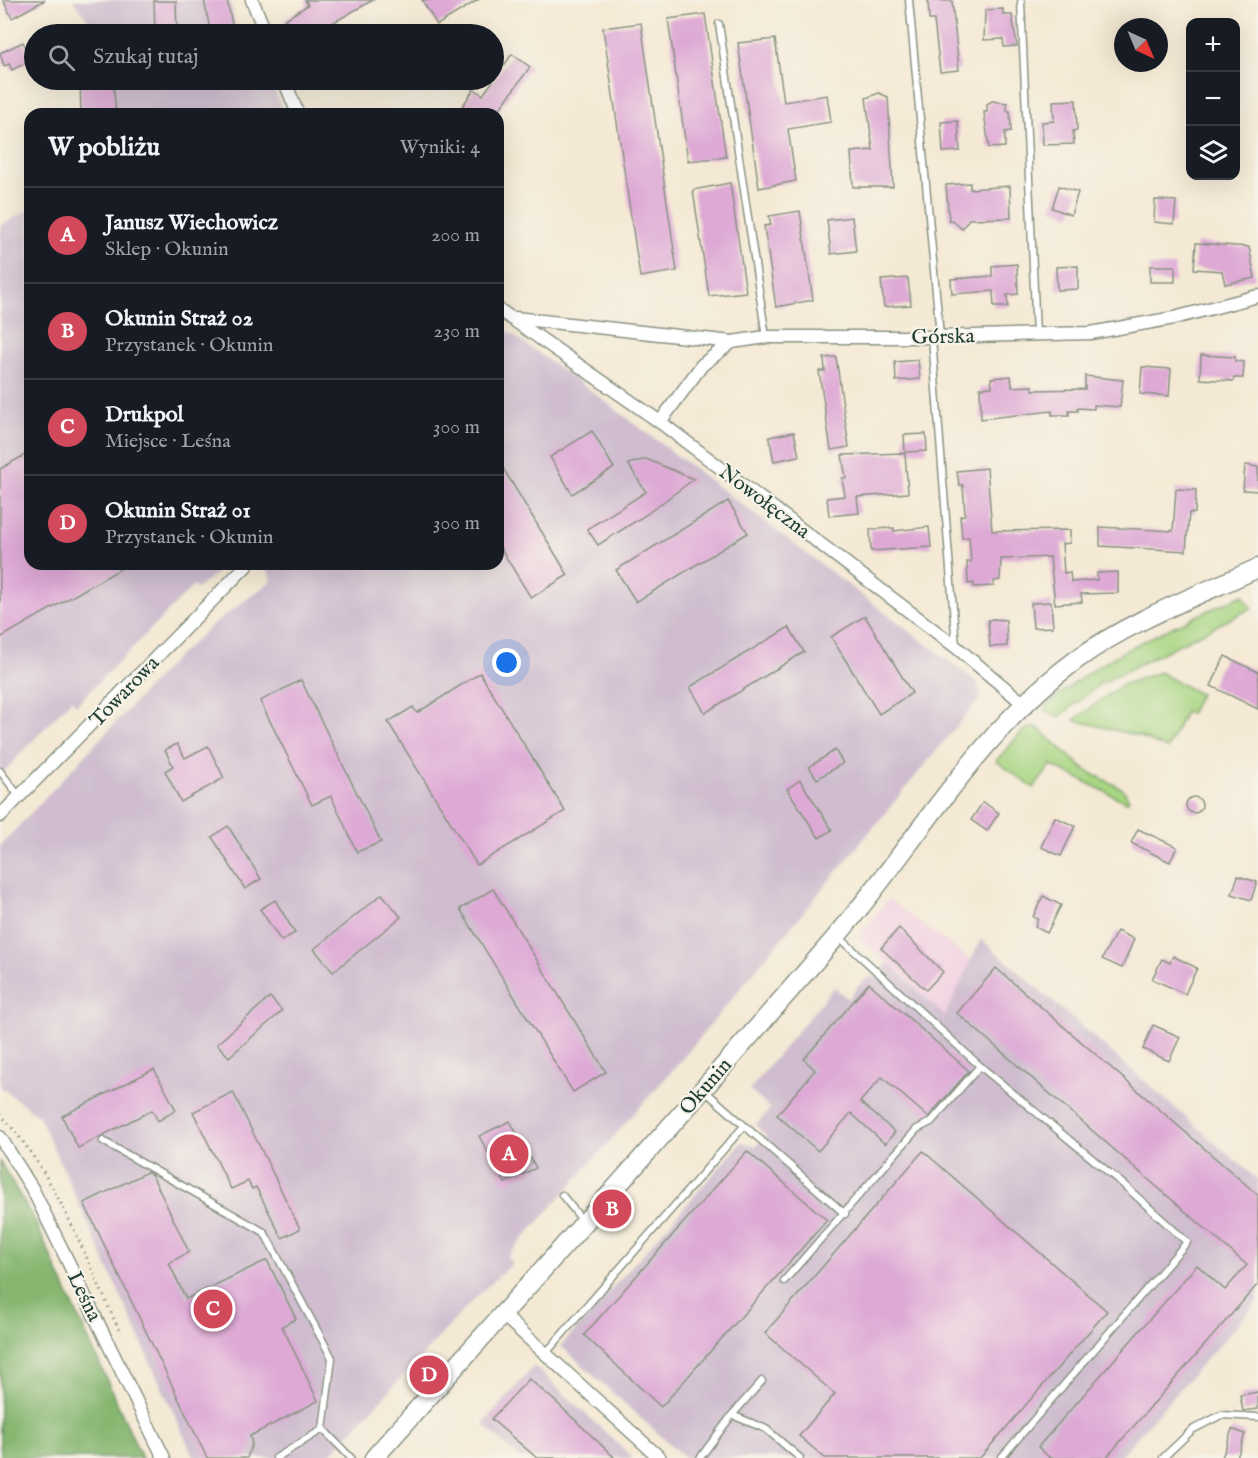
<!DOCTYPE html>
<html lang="pl">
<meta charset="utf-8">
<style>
body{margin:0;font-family:"IM FELL English",serif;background:#20242c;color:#f1f3f6}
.controls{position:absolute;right:18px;top:18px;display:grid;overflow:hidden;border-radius:12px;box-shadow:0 6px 24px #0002}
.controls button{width:54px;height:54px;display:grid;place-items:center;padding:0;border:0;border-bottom:2px solid #363941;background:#171b24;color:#f1f3f6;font:30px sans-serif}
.compass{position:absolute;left:1114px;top:18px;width:54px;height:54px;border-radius:50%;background:#171b24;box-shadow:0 6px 24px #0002;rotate:136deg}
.you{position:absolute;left:507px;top:663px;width:21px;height:21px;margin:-15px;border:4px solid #fff;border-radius:50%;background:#1a73e8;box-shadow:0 0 0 9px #1a73e833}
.badge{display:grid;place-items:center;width:39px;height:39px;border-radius:50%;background:#d1495b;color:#fff;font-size:20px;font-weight:700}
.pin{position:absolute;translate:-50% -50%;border:3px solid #fff;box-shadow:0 2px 6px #0006}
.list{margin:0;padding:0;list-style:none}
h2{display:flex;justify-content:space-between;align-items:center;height:78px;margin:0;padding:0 24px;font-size:26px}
h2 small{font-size:20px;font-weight:400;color:#9ea1a6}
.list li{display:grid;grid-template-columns:39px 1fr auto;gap:18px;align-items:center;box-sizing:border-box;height:96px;padding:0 24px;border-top:2px solid #363941}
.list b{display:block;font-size:22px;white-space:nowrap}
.list p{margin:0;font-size:20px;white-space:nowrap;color:#9ea1a6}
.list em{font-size:20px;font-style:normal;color:#9ea1a6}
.icon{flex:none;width:33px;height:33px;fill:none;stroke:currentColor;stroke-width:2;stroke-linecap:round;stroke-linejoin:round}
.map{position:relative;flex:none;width:1258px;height:1458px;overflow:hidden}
.search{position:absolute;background:#171b24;box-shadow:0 6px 24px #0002;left:24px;top:24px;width:480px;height:66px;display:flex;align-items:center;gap:15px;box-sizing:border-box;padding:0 21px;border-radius:33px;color:#9ea1a6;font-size:22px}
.panel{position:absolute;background:#171b24;box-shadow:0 6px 24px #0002;left:24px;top:108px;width:480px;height:462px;border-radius:18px}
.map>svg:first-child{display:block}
</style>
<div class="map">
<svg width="1258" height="1458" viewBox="0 0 1258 1458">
<rect width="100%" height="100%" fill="#f7f3e8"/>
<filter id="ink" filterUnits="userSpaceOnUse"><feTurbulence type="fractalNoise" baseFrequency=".0167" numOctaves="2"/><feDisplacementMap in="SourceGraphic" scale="12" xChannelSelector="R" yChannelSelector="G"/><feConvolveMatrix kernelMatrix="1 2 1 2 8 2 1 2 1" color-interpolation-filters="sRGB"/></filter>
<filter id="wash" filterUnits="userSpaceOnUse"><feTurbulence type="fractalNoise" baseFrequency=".008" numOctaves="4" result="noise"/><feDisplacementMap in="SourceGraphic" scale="24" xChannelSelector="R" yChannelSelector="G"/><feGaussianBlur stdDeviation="1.35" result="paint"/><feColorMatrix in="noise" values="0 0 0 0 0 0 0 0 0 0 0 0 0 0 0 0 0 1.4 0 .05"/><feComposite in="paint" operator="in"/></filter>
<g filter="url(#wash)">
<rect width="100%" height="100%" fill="#f4e9d4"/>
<!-- built -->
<path fill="#f2cfe1" d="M888 899 972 961 945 1017 859 936Z"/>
<!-- industrial -->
<g fill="#cfbdcf">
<path d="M73 0H230L237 34H93L92 25Z"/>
<path d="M95 80H270L284 114H95Z"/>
<path d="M30 209V564H227L197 589 194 585 76 705 72 699 0 776V226Z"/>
<path d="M502 327 598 396 978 683 981 697 678 1064 508 1256 512 1264 475 1298 327 1458H194L39 1116 0 1087V846L172 662 209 628 272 580 267 570 272 564H498V328Z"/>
<path d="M981 939 1258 1180V1301L1118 1458H685L561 1346 742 1142 756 1146 766 1136 756 1125 770 1109 749 1090 834 987 848 999 862 982 871 976 875 979 888 963 945 1016Z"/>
<path d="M534 1366 633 1458H519L483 1424Z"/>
</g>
<!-- green -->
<g fill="#a8d582" stroke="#64895b" stroke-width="1.5">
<path d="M1243 595 1252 608 1100 684 1059 717 1044 709C1100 655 1173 627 1243 595Z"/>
<path d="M1159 672 1200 694 1190 714 1185 712 1167 749 1138 736 1074 720 1122 685Z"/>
<path d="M1036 726 1085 770 1123 789 1129 800 1126 802 1051 765 1034 788 996 761 1023 731Z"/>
</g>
<!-- forest -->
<path fill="#86b670" stroke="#527a52" stroke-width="1.5" d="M0 1162 35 1221 142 1458H0Z"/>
<g id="blocks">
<!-- building -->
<g fill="#dea9d5">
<path d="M3 0H45L12 18Z"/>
<path d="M204 0H227L234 34H211Z"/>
<path d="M305 0H373L313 34H293L284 20 308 5Z"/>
<path d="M422 0H478L437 25Z"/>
<path d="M928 0 952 1 959 70 940 72 934 20H929Z"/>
<path d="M154 1H176L177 34H155Z"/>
<path d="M1003 9V15H1012L1017 46 1004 47 1003 39 984 40 985 10Z"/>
<path d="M705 14 726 157 688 161 668 19Z"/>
<path d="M641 23 677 271 640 277 603 28Z"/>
<path d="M775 39 784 102 827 95 831 122 788 129 796 181 759 188 738 43Z"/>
<path d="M23 42 32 60 12 70 9 64 4 66 0 53Z"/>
<path d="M512 54 530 67 496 114H457L474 89 483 95Z"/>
<path d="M80 80H113L116 114H81Z"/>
<path d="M879 93 888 97 893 187H853L851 152 873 150 866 98Z"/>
<path d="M1076 100 1077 130 1073 131 1074 144 1043 145 1042 122 1054 121 1053 101Z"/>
<path d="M992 101 1007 103V111H1010L1011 131 1005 132V147L989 148 984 112H987V104Z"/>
<path d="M958 121 960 151 943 152 941 122Z"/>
<path d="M730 183 746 292 709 296 693 190Z"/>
<path d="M970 183V189L1010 186 1011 218 969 219 962 229 952 220 949 221 946 185Z"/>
<path d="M1059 186 1078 192 1071 215 1052 208Z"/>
<path d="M1155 200 1176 201 1174 224 1154 222Z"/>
<path d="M800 211 813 300 776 307 764 226 771 225 769 216Z"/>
<path d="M852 217 856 251 831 254 827 220Z"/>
<path d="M1196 243 1249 247 1255 278 1225 284 1222 271 1194 269Z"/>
<path d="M1017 264 1018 294 1007 295 1008 307H994L993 291 952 294 951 279 992 276V266Z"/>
<path d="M1078 266V289L1057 290 1056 267Z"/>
<rect x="1150" y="266" width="25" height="16"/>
<path d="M908 278 911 305 884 307 881 280Z"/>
<path d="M1201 355 1235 357V361L1244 362 1243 378H1234L1233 381 1200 379Z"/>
<path d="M836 357 849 447 831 450 819 371H825L824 358Z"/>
<path d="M918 360 920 379 896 381 895 362Z"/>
<path d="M1142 367 1171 369 1169 396 1140 394Z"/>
<path d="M1011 376 1012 387 1032 386 1033 390 1085 389V376L1123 380 1120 407 1094 405V409L1077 408 1078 411H1069V415H1052V411L981 419 980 388 992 387 991 378Z"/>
<path d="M592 431 614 468 572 494 550 457Z"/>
<path d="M794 432 799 456 774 461 769 437Z"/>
<path d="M926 434 927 451 905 452 904 435Z"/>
<path d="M30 452V564H129L0 638V469Z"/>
<path d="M905 453 908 493 857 497 859 513 829 516 827 498 845 496 842 478H846L842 455Z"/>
<path d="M646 459 694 479 647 514 598 545 587 529 646 492 628 464Z"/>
<path d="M498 460 568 575 531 598 498 544Z"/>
<path d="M1245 465 1258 467V491L1243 490Z"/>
<path d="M987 468 992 531 1070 530V543L1062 544 1064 573 1070 572 1071 582 1097 580V573L1118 572V593L1081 594 1082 602 1055 604 1050 557 1001 559 1000 580 994 581V586L974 587V583L968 584 967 562H971L969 537 962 538 960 516 965 515 963 485H959L957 471Z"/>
<path d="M1176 489 1196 490 1195 513H1189L1186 551 1100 546V527L1173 531Z"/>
<path d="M728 501 748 533 636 602 616 570Z"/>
<path d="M929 527 931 547 871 551 870 529 894 528V531Z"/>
<path d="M1051 602 1053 627 1033 628 1031 603Z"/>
<path d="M865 616 912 693 879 714 831 637Z"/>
<path d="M993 619 1006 620 1007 646 990 647 988 620Z"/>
<path d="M789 627 804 652 705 713 690 687Z"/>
<path d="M1225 656 1258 672V709L1211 686Z"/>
<path d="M480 673 565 811 477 865 388 722 413 707 417 713Z"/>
<path d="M301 680 381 842 357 852 331 796 312 805 260 701Z"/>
<path d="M177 744 185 758 208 746 224 778 181 802 165 771 173 766 165 750Z"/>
<path d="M835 750 843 763 817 779 809 767Z"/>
<path d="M800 780 832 830 819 838 787 789Z"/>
<circle cx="1194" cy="805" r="8"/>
<path d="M983 802 999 813 987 831 971 820Z"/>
<path d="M1055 817 1075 826 1061 856 1041 847Z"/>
<path d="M228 826 261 879 245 889 212 837Z"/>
<path d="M1138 829 1177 847 1170 862 1131 843Z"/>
<path d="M1238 876 1257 882 1251 900 1232 894Z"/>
<path d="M493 889 606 1072 573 1092 460 909Z"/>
<path d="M382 894 401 917 333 972 314 949Z"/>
<path d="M1043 896 1061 905 1047 933 1035 927 1038 919 1033 917Z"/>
<path d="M275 900 295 933 281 941 260 909Z"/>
<path d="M899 928 943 972 926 990 881 948Z"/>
<path d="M1117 931 1134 939 1122 968 1102 959Z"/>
<path d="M1173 956 1197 968 1185 994 1152 979 1162 959 1170 963Z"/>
<path d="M996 968 1258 1195V1284L1106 1458H1050L1038 1447 1197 1265 1225 1290 1247 1265 957 1013Z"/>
<path d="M869 983 969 1071 928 1117 882 1077 860 1102 895 1132 885 1144 851 1113 818 1151 777 1115 815 1070 804 1059Z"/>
<path d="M270 997 282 1011 229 1057 217 1044Z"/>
<path d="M1153 1025 1180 1037 1169 1061 1143 1049Z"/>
<path d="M154 1069 176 1110 158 1121 152 1110 78 1148 62 1116Z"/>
<path d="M233 1092 300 1229 282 1238 256 1187 252 1189 248 1181 231 1189 193 1112Z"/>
<path d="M510 1121 536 1168 505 1183 479 1136Z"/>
<path d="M747 1151 827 1220 661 1407 584 1335Z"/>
<path d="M923 1151 1107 1311 980 1458H825L799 1436 835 1394 765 1333Z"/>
<path d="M147 1172 152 1175 189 1252 169 1263 186 1299 267 1260 296 1319 282 1326 318 1401 250 1436 252 1444 247 1458H207L84 1203Z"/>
<path d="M529 1379 555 1401 615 1458H537L491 1419Z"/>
<path d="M1258 1392V1409L1243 1411 1240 1395Z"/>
<path d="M1232 1429 1245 1434 1237 1458H1222Z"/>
</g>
</g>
</g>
<g filter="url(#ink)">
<use href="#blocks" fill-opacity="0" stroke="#8a9384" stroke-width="1.5"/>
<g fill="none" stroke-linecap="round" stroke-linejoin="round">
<!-- lane casing -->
<g stroke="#8a9384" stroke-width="9">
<g id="lane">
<path d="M909 0 940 336"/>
<path d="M1021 2 1036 334"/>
<path d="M719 24 766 337"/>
<path d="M932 338 956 647"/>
<path d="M0 771 19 796"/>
<path d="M838 936 980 1066 1124 1185 1187 1242 1001 1458"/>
<path d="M705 1091 845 1214"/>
<path d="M103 1141 264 1232 332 1358 323 1429"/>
<path d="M562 1195 582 1220"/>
<path d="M784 1281 917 1129 931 1122 980 1066"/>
<path d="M546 1353 744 1126"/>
<path d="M732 1415 766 1429 800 1458"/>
<path d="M276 1458 323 1429 351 1458"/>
<path d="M700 1458 732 1415 762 1381"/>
<path d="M1163 1458 1192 1430 1221 1415 1258 1417"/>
</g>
</g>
<!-- street casing -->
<g stroke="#8a9384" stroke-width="15">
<g id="street">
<path d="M252 0 266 34"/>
<path d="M284 80 298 114"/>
<path d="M498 309 660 422 956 647 1024 704"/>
<path d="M515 318 732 342"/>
<path d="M660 422 702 365 732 342 766 337H932L1091 333 1174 318 1258 296"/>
<path d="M0 816 248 564"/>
<path d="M0 1137 33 1190 164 1458"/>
<path d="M502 1314 660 1458"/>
</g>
</g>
<!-- secondary casing -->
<g stroke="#8a9384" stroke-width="21">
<path id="secondary" d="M374 1458C528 1285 684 1114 835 938 914 846 977 733 1076 660 1131 620 1197 596 1258 568"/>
</g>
<!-- path -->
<path stroke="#8a9384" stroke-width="3" stroke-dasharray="1.5 4.5" stroke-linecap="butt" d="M0 1114C57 1175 86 1260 121 1334"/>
<!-- lane -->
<use href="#lane" stroke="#fff" stroke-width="6"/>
<!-- street -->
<use href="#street" stroke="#fff" stroke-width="12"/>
<!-- secondary -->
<use href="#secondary" stroke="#fff" stroke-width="18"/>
</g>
</g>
<g text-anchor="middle" stroke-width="4.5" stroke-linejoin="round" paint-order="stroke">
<!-- street labels -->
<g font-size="21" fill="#1f3d34" stroke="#f7f3e8">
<text transform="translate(943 336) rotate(-1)" y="7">Górska</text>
<text transform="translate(765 501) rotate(37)" y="7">Nowołęczna</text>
<text transform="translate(124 691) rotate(-46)" y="7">Towarowa</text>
<text transform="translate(705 1086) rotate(-49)" y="7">Okunin</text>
<text transform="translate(85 1296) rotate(64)" y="7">Leśna</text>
</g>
</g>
</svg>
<div class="controls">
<button>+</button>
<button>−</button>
<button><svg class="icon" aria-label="layers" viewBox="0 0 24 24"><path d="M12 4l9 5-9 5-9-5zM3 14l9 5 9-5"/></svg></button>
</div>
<svg class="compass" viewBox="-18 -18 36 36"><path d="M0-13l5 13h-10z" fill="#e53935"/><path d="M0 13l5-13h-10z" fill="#9ea1a6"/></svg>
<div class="you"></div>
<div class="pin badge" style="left:509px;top:1154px">A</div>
<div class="pin badge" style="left:612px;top:1209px">B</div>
<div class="pin badge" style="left:213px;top:1309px">C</div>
<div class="pin badge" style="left:429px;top:1375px">D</div>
<div class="search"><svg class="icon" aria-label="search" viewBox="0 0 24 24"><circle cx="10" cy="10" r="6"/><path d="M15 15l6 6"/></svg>Szukaj tutaj</div>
<section class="panel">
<h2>W pobliżu<small>Wyniki: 4</small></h2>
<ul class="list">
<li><span class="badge">A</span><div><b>Janusz Wiechowicz</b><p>Sklep · Okunin</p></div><em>200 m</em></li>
<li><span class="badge">B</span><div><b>Okunin Straż 02</b><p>Przystanek · Okunin</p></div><em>230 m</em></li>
<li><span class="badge">C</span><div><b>Drukpol</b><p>Miejsce · Leśna</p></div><em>300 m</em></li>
<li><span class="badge">D</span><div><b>Okunin Straż 01</b><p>Przystanek · Okunin</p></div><em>300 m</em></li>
</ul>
</section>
</div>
